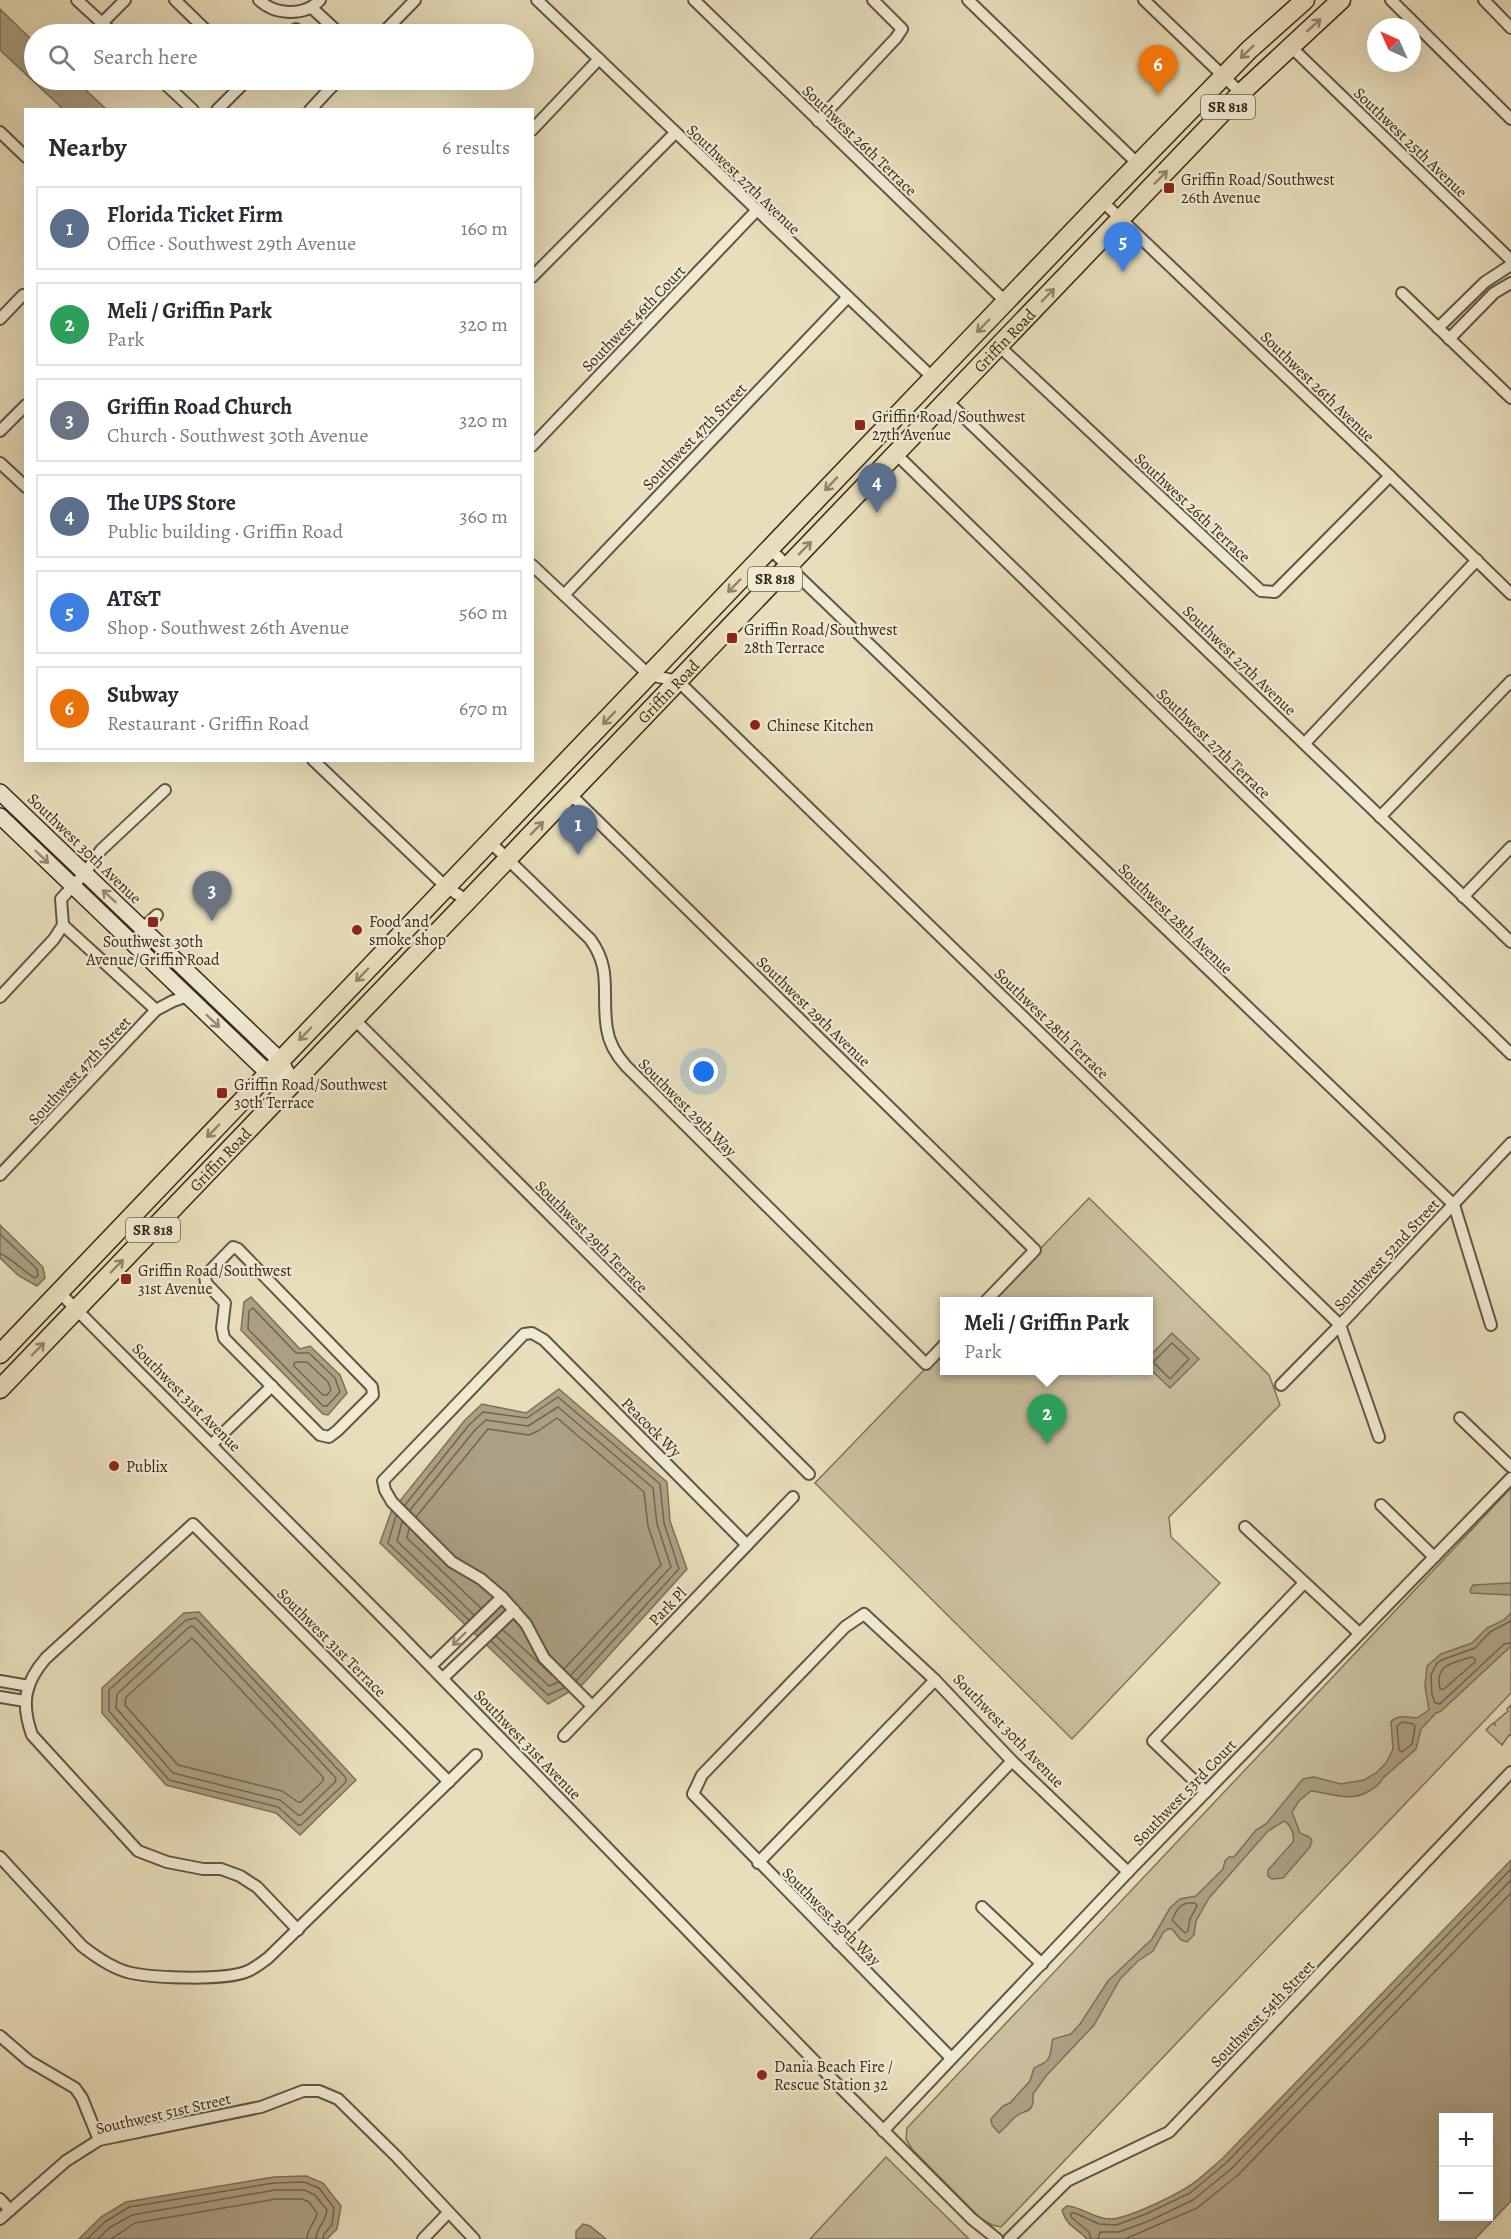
<!DOCTYPE html>
<meta charset="utf-8">
<style>
body{margin:0;font-family:Alegreya,serif;background:#f2f2f3;color:#2b2b33}
.controls{position:absolute;right:18px;bottom:18px;display:grid;overflow:hidden;border-radius:0px;box-shadow:0 6px 24px #0002}
.controls button{width:54px;height:54px;display:grid;place-items:center;padding:0;border:0;border-bottom:2px solid #e1e1e2;background:#fff;color:#2b2b33;font:30px sans-serif}
.compass{position:absolute;left:1367px;top:18px;width:54px;height:54px;border-radius:50%;background:#fff;box-shadow:0 6px 24px #0002;rotate:315deg}
.you{position:absolute;left:704px;top:1072px;width:21px;height:21px;margin:-15px;border:4px solid #fff;border-radius:50%;background:#1a73e8;box-shadow:0 0 0 9px #1a73e833}
.badge{display:grid;place-items:center;width:39px;height:39px;border-radius:50%;background:#8f2418;color:#fff;font-size:20px;font-weight:700}
.pin{position:absolute;translate:-50% -50px;filter:drop-shadow(0 2px 3px #0008)}
.pin::after{content:'';position:absolute;top:32px;width:21px;height:18px;background:inherit;clip-path:polygon(0 0,100% 0,50% 100%)}
.popup{position:absolute;left:940px;top:1297px;width:213px;height:78px;box-sizing:border-box;display:grid;place-content:center;border-radius:0px;background:#fff;filter:drop-shadow(0 2px 4px #0005);font-size:20px;white-space:nowrap;color:#7c7c81}
.popup b{font-size:22px;color:#2b2b33}
.popup::after{content:'';position:absolute;left:50%;top:100%;margin-left:-12px;border:12px solid transparent;border-top-color:#fff}
.list{margin:0;padding:0;list-style:none}
h2{display:flex;justify-content:space-between;align-items:center;height:78px;margin:0;padding:0 24px;font-size:26px}
h2 small{font-size:20px;font-weight:400;color:#7c7c81}
.list li{display:grid;grid-template-columns:39px 1fr auto;gap:18px;align-items:center;box-sizing:border-box;height:84px;margin:0 12px 12px;padding:0 12px;border:2px solid #e1e1e2;border-radius:0px}
.list b{display:block;font-size:22px;white-space:nowrap}
.list p{margin:0;font-size:20px;white-space:nowrap;color:#7c7c81}
.list em{font-size:20px;font-style:normal;color:#7c7c81}
.icon{flex:none;width:33px;height:33px;fill:none;stroke:currentColor;stroke-width:2;stroke-linecap:round;stroke-linejoin:round}
.map{position:relative;flex:none;width:1511px;height:2239px;overflow:hidden}
.search{position:absolute;background:#fff;box-shadow:0 6px 24px #0002;left:24px;top:24px;width:510px;height:66px;display:flex;align-items:center;gap:15px;box-sizing:border-box;padding:0 21px;border-radius:33px;color:#7c7c81;font-size:22px}
.panel{position:absolute;background:#fff;box-shadow:0 6px 24px #0002;left:24px;top:108px;width:510px;height:654px;border-radius:0px}
.map>svg:first-child{display:block}
</style>
<div class="map">
<svg width="1511" height="2239" viewBox="0 0 1511 2239">
<rect width="100%" height="100%" fill="#e8debb"/>
<filter id="stains"><feTurbulence type="fractalNoise" baseFrequency=".00333" numOctaves="4"/><feColorMatrix values="0 0 0 0 .2 0 0 0 0 .09 0 0 0 0 .02 0 0 0 .5 -.17"/></filter>
<radialGradient id="worn" r=".72"><stop offset=".6" stop-color="#630" stop-opacity="0"/><stop offset="1" stop-color="#630" stop-opacity=".3"/></radialGradient>
<!-- green -->
<g fill="#cabf9f" stroke="#80735c" stroke-width="1.5">
<path d="M1089 1198 1269 1375 1280 1405 1169 1517 1171 1537 1220 1583 1072 1739 815 1483 945 1348V1370H1149V1302L990 1301Z"/>
<path d="M1511 1488V1693L1001 2227 992 2225 980 2218 912 2149 906 2139 907 2128Z"/>
<path d="M1511 1705V1736L1509 1735 1502 1745 1486 1730 1493 1723 1495 1725V1722L1508 1711 1507 1709Z"/>
<path d="M886 2157 969 2239H810Z"/>
</g>
<!-- water -->
<g fill="#aca084" stroke="#7d7059" stroke-width="1.5" fill-rule="evenodd">
<path d="M0 9 34 42V80H75L106 109H63L0 50Z"/>
<path d="M0 1225 43 1267 45 1278 37 1286 19 1276 0 1258Z"/>
<path d="M251 1297 300 1349 310 1346 340 1375 347 1393 328 1415 323 1414 241 1330 244 1302Z"/>
<path d="M1172 1333 1199 1359 1170 1388 1149 1368V1357Z"/>
<path d="M559 1389 667 1482 670 1521 687 1569 583 1684 548 1704 380 1543 391 1512 465 1420 482 1404 526 1413Z"/>
<path d="M1511 1583V1595L1471 1593 1470 1590 1473 1585Z"/>
<path d="M199 1612 356 1780 300 1835 276 1813 166 1785 102 1713V1688L184 1613Z"/>
<path d="M1511 1613V1646L1441 1711 1436 1713 1421 1729 1416 1749 1383 1778C1380 1784 1375 1788 1369 1791 1350 1803 1331 1793 1311 1791L1299 1801 1292 1812 1300 1833 1309 1837 1312 1840 1310 1847 1283 1878 1272 1879 1268 1876V1870L1293 1842C1295 1834 1290 1824 1284 1821L1268 1831 1209 1898 1196 1921 1194 1935 1187 1942 1181 1940 1172 1929H1168L1163 1933 1153 1951 1138 1961 1120 1979 1094 2025 1046 2076 1033 2094C1034 2117 1025 2107 1014 2118 1009 2123 1005 2128 999 2133L992 2125 991 2119 1003 2106 1010 2103 1030 2081 1034 2068C1037 2066 1040 2065 1044 2063 1053 2057 1050 2047 1053 2039L1071 2034 1080 2024 1108 1981 1152 1939 1170 1908 1180 1899 1196 1896 1223 1869 1225 1861 1229 1857H1234L1256 1830 1266 1824 1303 1779 1314 1777 1341 1784 1364 1780 1376 1773 1386 1763 1393 1749 1391 1722C1398 1714 1407 1717 1417 1718L1429 1710 1425 1686 1427 1666 1441 1654 1472 1643 1487 1628 1504 1620Z"/>
<path d="M1511 1860V2201L1475 2239H1087C1077 2228 1066 2226 1062 2210L1067 2206C1083 2207 1096 2220 1112 2219 1128 2218 1172 2197 1186 2188 1199 2181 1211 2168 1223 2158ZM1444 2118H1488V2216H1444Z"/>
<path d="M306 2176 323 2183 341 2206 337 2229 327 2239H79L101 2217 126 2202 274 2177Z"/>
<path d="M583 2224 590 2226 606 2239H576V2231Z"/>
</g>
<g fill="none" stroke-linecap="round" stroke-linejoin="round">
<!-- shore -->
<g stroke="#72644e" stroke-width="1.5">
<path d="M0 1234 37 1269 38 1276 35 1278C24 1272 8 1255 0 1254"/>
<path d="M253 1308 296 1353H309L335 1378 340 1392 327 1406H323L248 1329 249 1311Z"/>
<path d="M1172 1343 1189 1359 1170 1379 1153 1362Z"/>
<path d="M297 1362H307L328 1382 331 1390 327 1395H323L294 1366V1363Z"/>
<path d="M405 1505 469 1425 483 1412 527 1418 558 1397 660 1484 664 1523 679 1569 576 1681"/>
<path d="M410 1510 475 1430 486 1420 528 1426 558 1407 653 1488 657 1524 671 1567 571 1675"/>
<path d="M396 1516 388 1543 469 1620"/>
<path d="M416 1517 488 1429 529 1435 538 1431 557 1418 644 1492 648 1526 661 1565 564 1669"/>
<path d="M402 1522 397 1541 474 1615"/>
<path d="M409 1529 407 1538 481 1608"/>
<path d="M196 1618 346 1778V1782L301 1825H298L278 1807 169 1780 109 1711V1690L186 1620Z"/>
<path d="M1511 1621 1490 1632 1475 1648 1444 1659 1437 1663 1431 1675 1432 1695 1435 1703 1440 1704 1504 1644 1511 1643"/>
<path d="M193 1626 336 1778 335 1782 301 1815H298L280 1800 173 1773 116 1708 117 1694 189 1627Z"/>
<path d="M503 1630 552 1675"/>
<path d="M496 1636 549 1686 559 1682"/>
<path d="M192 1638 323 1777V1781L301 1802H298L282 1791 178 1765 125 1705 126 1697Z"/>
<path d="M491 1641 548 1695 564 1688"/>
<path d="M1472 1657 1475 1659V1662L1444 1689H1440C1434 1664 1453 1663 1472 1657Z"/>
<path d="M1402 1722 1413 1724 1415 1727 1412 1744 1402 1752 1399 1750 1397 1726Z"/>
<path d="M1188 1903H1195L1197 1906 1190 1919 1188 1931 1185 1933 1172 1920C1176 1912 1178 1905 1188 1903Z"/>
<path d="M87 2239 105 2222 129 2207 274 2183 304 2182 319 2188 334 2208 332 2225 324 2234 323 2239"/>
<path d="M98 2239 109 2228 132 2215 275 2190H304L315 2195 327 2210C325 2224 316 2227 316 2239"/>
<path d="M111 2239 135 2223 276 2199H302L309 2202 317 2213C316 2222 307 2228 307 2239"/>
<path d="M1091 2239 1089 2232 1071 2217V2213H1075L1099 2224 1116 2225 1146 2214 1190 2193 1226 2163 1511 1869"/>
<path d="M1098 2239 1100 2232H1119L1149 2221 1193 2200 1231 2169 1511 1880"/>
<path d="M1125 2239 1197 2208 1238 2175 1511 1893"/>
</g>
<!-- street casing -->
<g stroke="#635542" stroke-width="14">
<g id="street">
<path d="M77 0 114 34"/>
<path d="M175 0 210 34"/>
<path d="M259 0C275 15 304 17 320 0"/>
<path d="M537 0 933 378"/>
<path d="M694 0 1006 302"/>
<path d="M968 0 1138 164"/>
<path d="M1144 0 1241 93"/>
<path d="M1391 0 1511 119"/>
<path d="M1484 0 1511 28"/>
<path d="M312 8 340 34"/>
<path d="M102 23 125 0"/>
<path d="M291 34 296 29"/>
<path d="M382 34 415 0"/>
<path d="M1290 46 1511 260"/>
<path d="M161 80 193 110"/>
<path d="M217 110 247 80"/>
<path d="M310 110 338 80"/>
<path d="M818 121 896 38 902 29 873 0"/>
<path d="M532 130 599 59"/>
<path d="M0 132 26 157"/>
<path d="M1102 201 1390 476 1511 594"/>
<path d="M532 277 675 133"/>
<path d="M1402 293 1511 398"/>
<path d="M0 319 23 295"/>
<path d="M1438 328 1485 282 1511 265"/>
<path d="M1449 339 1494 293 1511 283"/>
<path d="M999 346 1261 591 1275 592 1390 476"/>
<path d="M947 401 1511 942"/>
<path d="M0 431 26 405"/>
<path d="M532 446 756 211"/>
<path d="M896 454 1511 1054"/>
<path d="M0 463 26 487"/>
<path d="M770 549 1454 1205 1491 1325"/>
<path d="M532 565 649 675 678 681 1340 1325 1379 1437"/>
<path d="M564 595 847 298"/>
<path d="M1305 743 1477 560"/>
<path d="M313 760 446 887 468 901"/>
<path d="M570 794 1035 1250 985 1302"/>
<path d="M1380 817 1511 681"/>
<path d="M490 842 590 939C613 970 601 994 607 1029 609 1043 617 1056 626 1066L926 1364 945 1344"/>
<path d="M1463 897 1511 847"/>
<path d="M63 925 156 1010"/>
<path d="M143 928 157 915"/>
<path d="M0 997 54 939 63 925 61 899 85 873 101 850 165 790"/>
<path d="M354 1019 809 1474"/>
<path d="M0 1175 156 1010 173 1001 188 996"/>
<path d="M233 1247 238 1249 372 1387 373 1395 337 1431 329 1437 320 1435 224 1338 222 1328 225 1303 206 1283 205 1276Z"/>
<path d="M59 1292 400 1635 833 2080 972 2219 997 2239"/>
<path d="M1281 1385 1340 1325 1511 1143"/>
<path d="M1460 1418 1511 1467"/>
<path d="M212 1444 272 1386"/>
<path d="M1381 1505 1434 1557"/>
<path d="M1245 1527 1359 1633"/>
<path d="M431 1666 502 1597"/>
<path d="M443 1678 514 1610"/>
<path d="M0 1681 29 1686"/>
<path d="M0 1697 25 1701"/>
<path d="M592 1706 544 1658 526 1624 502 1597 481 1579 452 1562 392 1502 385 1490 383 1481 524 1334 532 1333 544 1340 747 1545"/>
<path d="M564 1736 793 1497"/>
<path d="M1206 1792 1153 1741 1304 1583"/>
<path d="M0 1857 82 1946C96 1957 113 1969 131 1973 156 1978 225 1981 248 1971 255 1968 261 1963 268 1958L476 1755"/>
<path d="M758 1863 935 1680"/>
<path d="M982 1907 1042 1964"/>
<path d="M298 1930 257 1887 240 1876 221 1869H203L167 1862 138 1851 32 1735C21 1704 24 1683 46 1658L193 1524 449 1782"/>
<path d="M838 1943 1012 1761"/>
<path d="M0 2036 29 2061 75 2088 82 2098 99 2140"/>
<path d="M951 2058 693 1794 702 1775 845 1627 864 1614 935 1680 1012 1761 1128 1872"/>
<path d="M883 2131 1128 1872 1511 1478"/>
<path d="M0 2199 10 2210"/>
<path d="M0 2219 66 2161 99 2140 261 2107 303 2091H319L338 2099 396 2156 474 2239"/>
<path d="M423 2239 448 2213"/>
<path d="M1009 2239 1067 2181 1169 2132 1511 1772"/>
</g>
</g>
<!-- secondary casing -->
<g stroke="#372719" stroke-width="18">
<g id="secondary">
<path d="M0 792 280 1060 292 1083"/>
<path d="M0 816 268 1073 277 1077"/>
</g>
</g>
<!-- primary casing -->
<g stroke="#372719" stroke-width="21">
<g id="primary">
<path d="M0 1354 1102 201 1249 50 1305 0"/>
<path id="s1" d="M0 1389 1241 93 1341 0"/>
</g>
</g>
<!-- street -->
<use href="#street" stroke="#f0ead3" stroke-width="10"/>
<!-- secondary -->
<use href="#secondary" stroke="#f0ead3" stroke-width="15"/>
<!-- primary -->
<use href="#primary" stroke="#e8debb" stroke-width="18"/>
</g>
<!-- one-way arrows -->
<defs><path id="oneway-shaft" d="M-6 0H5M1.5-3L5.5 0L1.5 3" fill="none" stroke-width="1.6" stroke-linecap="round" stroke-linejoin="round" transform="scale(1.5)"/></defs>
<g stroke="#90826a">
<use href="#oneway-shaft" transform="translate(1314 25) rotate(-42)"/>
<use href="#oneway-shaft" transform="translate(1247 52) rotate(136)"/>
<use href="#oneway-shaft" transform="translate(1161 177) rotate(-46)"/>
<use href="#oneway-shaft" transform="translate(1048 295) rotate(-46)"/>
<use href="#oneway-shaft" transform="translate(983 326) rotate(134)"/>
<use href="#oneway-shaft" transform="translate(831 484) rotate(133)"/>
<use href="#oneway-shaft" transform="translate(805 548) rotate(-46)"/>
<use href="#oneway-shaft" transform="translate(734 586) rotate(134)"/>
<use href="#oneway-shaft" transform="translate(609 718) rotate(134)"/>
<use href="#oneway-shaft" transform="translate(537 828) rotate(-46)"/>
<use href="#oneway-shaft" transform="translate(362 975) rotate(134)"/>
<use href="#oneway-shaft" transform="translate(305 1034) rotate(134)"/>
<use href="#oneway-shaft" transform="translate(213 1131) rotate(134)"/>
<use href="#oneway-shaft" transform="translate(117 1266) rotate(-46)"/>
<use href="#oneway-shaft" transform="translate(38 1349) rotate(-46)"/>
</g>
<g stroke="#948876">
<use href="#oneway-shaft" transform="translate(42 857) rotate(44)"/>
<use href="#oneway-shaft" transform="translate(109 896) rotate(-137)"/>
<use href="#oneway-shaft" transform="translate(213 1021) rotate(44)"/>
<use href="#oneway-shaft" transform="translate(459 1639) rotate(136)"/>
</g>
<!-- markers -->
<g fill="#8f2418" stroke="#f0ead3" stroke-width="2">
<rect x="1163" y="182" width="12" height="12" rx="3"/>
<rect x="854" y="419" width="12" height="12" rx="3"/>
<rect x="726" y="632" width="12" height="12" rx="3"/>
<circle cx="755" cy="725" r="6"/>
<rect x="147" y="916" width="12" height="12" rx="3"/>
<circle cx="357" cy="930" r="6"/>
<rect x="216" y="1087" width="12" height="12" rx="3"/>
<rect x="120" y="1273" width="12" height="12" rx="3"/>
<circle cx="114" cy="1466" r="6"/>
<circle cx="762" cy="2075" r="6"/>
</g>
<g text-anchor="middle" stroke-width="4.5" stroke-linejoin="round" paint-order="stroke">
<!-- shield labels -->
<g fill="#f0ead3" stroke="#6e6251" stroke-width="1.5">
<rect x="1201" y="95" width="54" height="24" rx="4.5"/>
<rect x="748" y="567" width="54" height="24" rx="4.5"/>
<rect x="126" y="1218" width="54" height="24" rx="4.5"/>
</g>
<g font-size="15" font-weight="bold" fill="#372719">
<text x="1228" y="112">SR 818</text>
<text x="775" y="584">SR 818</text>
<text x="153" y="1235">SR 818</text>
</g>
<!-- street labels -->
<g font-size="16" fill="#372719" stroke="#f0ead3">
<text transform="translate(860 140) rotate(44)" y="6">Southwest 26th Terrace</text>
<text transform="translate(1411 142) rotate(44)" y="6">Southwest 25th Avenue</text>
<text transform="translate(744 179) rotate(44)" y="6">Southwest 27th Avenue</text>
<text transform="translate(633 318) rotate(-46)" y="6">Southwest 46th Court</text>
<text dy="6" stroke="none"><textPath href="#s1" startOffset="1452">Griffin Road</textPath></text>
<text transform="translate(1318 386) rotate(44)" y="6">Southwest 26th Avenue</text>
<text transform="translate(694 436) rotate(-46)" y="6">Southwest 47th Street</text>
<text transform="translate(1193 507) rotate(43)" y="6">Southwest 26th Terrace</text>
<text transform="translate(1240 660) rotate(44)" y="6">Southwest 27th Avenue</text>
<text dy="6" stroke="none"><textPath href="#s1" startOffset="966">Griffin Road</textPath></text>
<text transform="translate(1214 743) rotate(44)" y="6">Southwest 27th Terrace</text>
<text transform="translate(85 848) rotate(44)" y="6">Southwest 30th Avenue</text>
<text transform="translate(1176 918) rotate(44)" y="6">Southwest 28th Avenue</text>
<text transform="translate(814 1011) rotate(44)" y="6">Southwest 29th Avenue</text>
<text transform="translate(1052 1023) rotate(44)" y="6">Southwest 28th Terrace</text>
<text transform="translate(79 1070) rotate(-47)" y="6">Southwest 47th Street</text>
<text transform="translate(688 1107) rotate(45)" y="6">Southwest 29th Way</text>
<text dy="6" stroke="none"><textPath href="#s1" startOffset="318">Griffin Road</textPath></text>
<text transform="translate(592 1236) rotate(45)" y="6">Southwest 29th Terrace</text>
<text transform="translate(1386 1254) rotate(-47)" y="6">Southwest 52nd Street</text>
<text transform="translate(187 1397) rotate(45)" y="6">Southwest 31st Avenue</text>
<text transform="translate(652 1427) rotate(45)" y="6">Peacock Wy</text>
<text transform="translate(667 1606) rotate(-46)" y="6">Park Pl</text>
<text transform="translate(332 1642) rotate(45)" y="6">Southwest 31st Terrace</text>
<text transform="translate(1009 1730) rotate(46)" y="6">Southwest 30th Avenue</text>
<text transform="translate(528 1744) rotate(46)" y="6">Southwest 31st Avenue</text>
<text transform="translate(1184 1792) rotate(-46)" y="6">Southwest 53rd Court</text>
<text transform="translate(832 1916) rotate(45)" y="6">Southwest 30th Way</text>
<text transform="translate(1262 2013) rotate(-46)" y="6">Southwest 54th Street</text>
<text transform="translate(163 2113) rotate(-13)" y="6">Southwest 51st Street</text>
</g>
<!-- poi labels -->
<g font-size="16" fill="#372719" stroke="#f0ead3" text-anchor="start">
<text x="1181" y="185">Griffin Road/Southwest<tspan x="1181" dy="18">26th Avenue</tspan></text>
<text x="872" y="422">Griffin Road/Southwest<tspan x="872" dy="18">27th Avenue</tspan></text>
<text x="744" y="635">Griffin Road/Southwest<tspan x="744" dy="18">28th Terrace</tspan></text>
<text x="767" y="731">Chinese Kitchen</text>
<text x="369" y="927">Food and<tspan x="369" dy="18">smoke shop</tspan></text>
<text x="153" y="947" text-anchor="middle">Southwest 30th<tspan x="153" dy="18">Avenue/Griffin Road</tspan></text>
<text x="234" y="1090">Griffin Road/Southwest<tspan x="234" dy="18">30th Terrace</tspan></text>
<text x="138" y="1276">Griffin Road/Southwest<tspan x="138" dy="18">31st Avenue</tspan></text>
<text x="126" y="1472">Publix</text>
<text x="774" y="2072">Dania Beach Fire /<tspan x="774" dy="18">Rescue Station 32</tspan></text>
</g>
</g>
<rect width="100%" height="100%" filter="url(#stains)"/>
<rect width="100%" height="100%" fill="url(#worn)"/>
</svg>
<div class="controls">
<button>+</button>
<button>−</button>
</div>
<svg class="compass" viewBox="-18 -18 36 36"><path d="M0-13l5 13h-10z" fill="#e53935"/><path d="M0 13l5-13h-10z" fill="#7c7c81"/></svg>
<div class="you"></div>
<div class="pin badge" style="left:578px;top:855px;background:#5c6f8a">1</div>
<div class="pin badge" style="left:1047px;top:1444px;background:#2e9e5b">2</div>
<div class="popup"><b>Meli / Griffin Park</b>Park</div>
<div class="pin badge" style="left:212px;top:921px;background:#6b7280">3</div>
<div class="pin badge" style="left:877px;top:513px;background:#5c6f8a">4</div>
<div class="pin badge" style="left:1123px;top:272px;background:#3f7fe0">5</div>
<div class="pin badge" style="left:1158px;top:95px;background:#e8710a">6</div>
<div class="search"><svg class="icon" aria-label="search" viewBox="0 0 24 24"><circle cx="10" cy="10" r="6"/><path d="M15 15l6 6"/></svg>Search here</div>
<section class="panel">
<h2>Nearby<small>6 results</small></h2>
<ul class="list">
<li><span class="badge" style="background:#5c6f8a">1</span><div><b>Florida Ticket Firm</b><p>Office · Southwest 29th Avenue</p></div><em>160 m</em></li>
<li><span class="badge" style="background:#2e9e5b">2</span><div><b>Meli / Griffin Park</b><p>Park</p></div><em>320 m</em></li>
<li><span class="badge" style="background:#6b7280">3</span><div><b>Griffin Road Church</b><p>Church · Southwest 30th Avenue</p></div><em>320 m</em></li>
<li><span class="badge" style="background:#5c6f8a">4</span><div><b>The UPS Store</b><p>Public building · Griffin Road</p></div><em>360 m</em></li>
<li><span class="badge" style="background:#3f7fe0">5</span><div><b>AT&amp;T</b><p>Shop · Southwest 26th Avenue</p></div><em>560 m</em></li>
<li><span class="badge" style="background:#e8710a">6</span><div><b>Subway</b><p>Restaurant · Griffin Road</p></div><em>670 m</em></li>
</ul>
</section>
</div>
